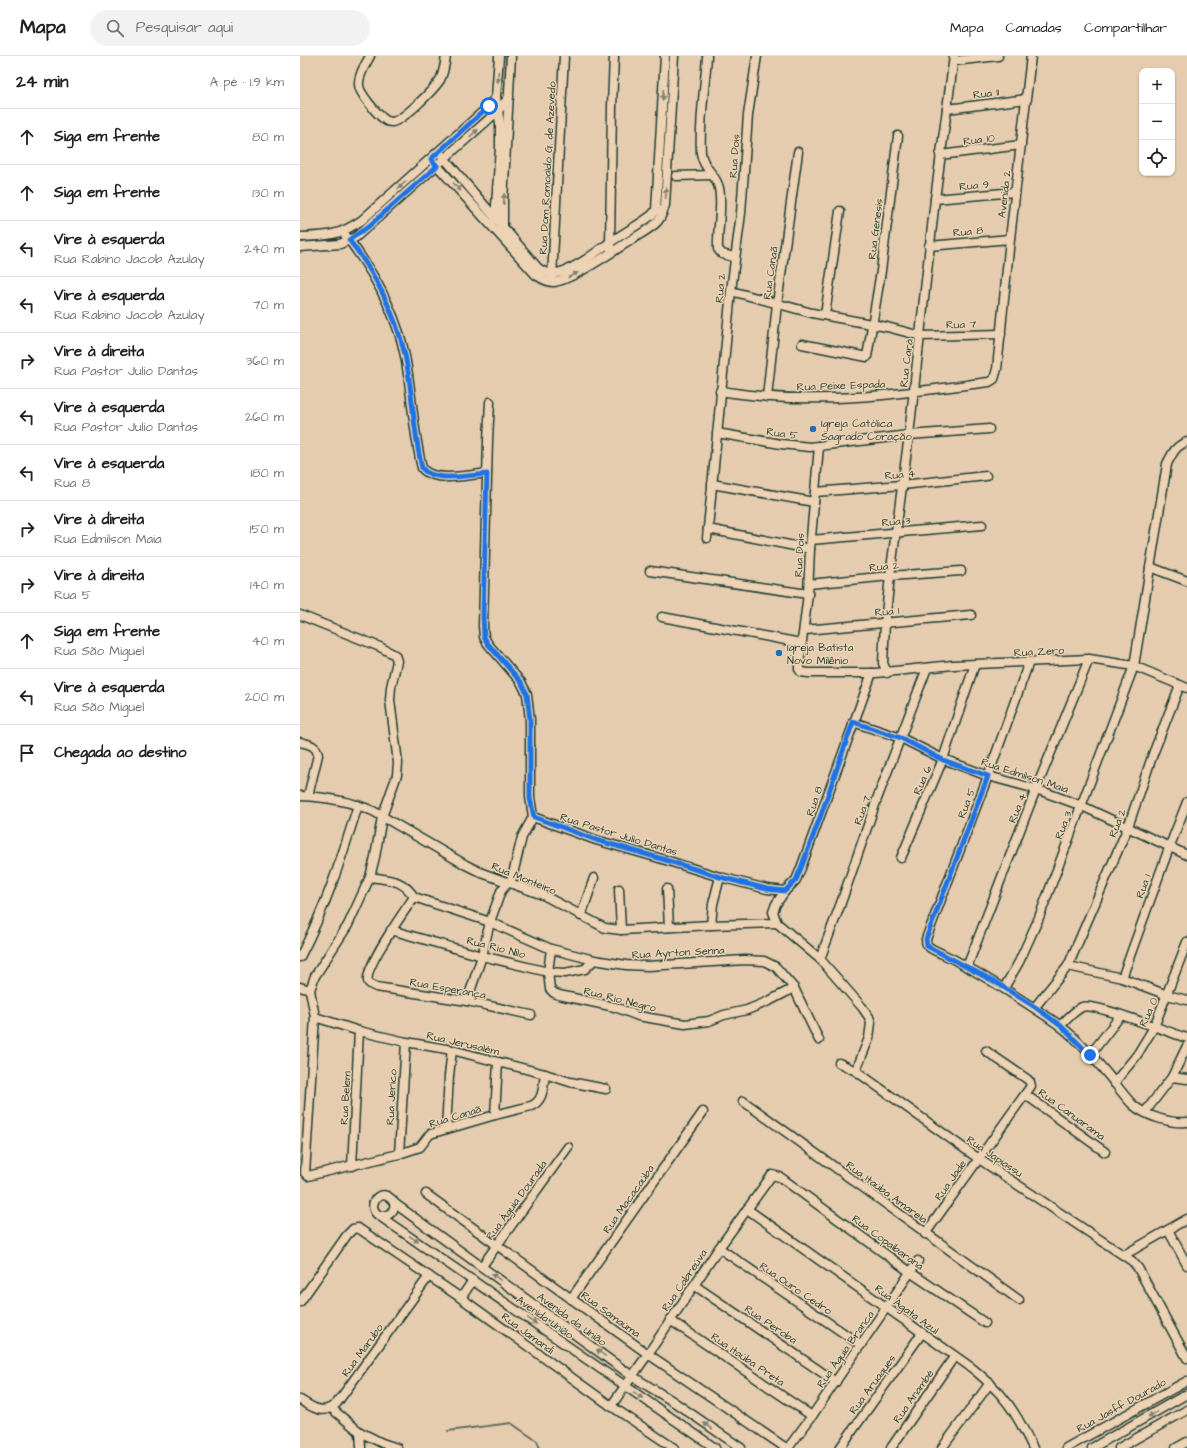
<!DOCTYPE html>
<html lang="pt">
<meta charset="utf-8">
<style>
body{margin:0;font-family:"Architects Daughter",sans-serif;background:#f2f2f2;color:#202124}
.controls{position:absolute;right:12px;top:12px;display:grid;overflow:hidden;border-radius:8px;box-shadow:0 1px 3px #0004}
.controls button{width:36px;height:36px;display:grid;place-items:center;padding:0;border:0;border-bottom:1px solid #e0e0e0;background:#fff;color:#202124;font:20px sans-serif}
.stop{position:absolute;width:12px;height:12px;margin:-9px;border:3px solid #1a73e8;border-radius:50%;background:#fff}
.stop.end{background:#1a73e8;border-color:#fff;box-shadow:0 1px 4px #0008}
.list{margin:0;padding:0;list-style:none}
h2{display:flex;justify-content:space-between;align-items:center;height:52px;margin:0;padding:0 16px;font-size:17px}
h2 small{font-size:13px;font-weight:400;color:#757577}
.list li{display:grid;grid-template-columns:26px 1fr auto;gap:12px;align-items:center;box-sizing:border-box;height:56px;padding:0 16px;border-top:1px solid #e0e0e0}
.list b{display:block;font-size:15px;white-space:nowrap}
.list p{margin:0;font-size:13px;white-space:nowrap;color:#757577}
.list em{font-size:13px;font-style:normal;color:#757577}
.icon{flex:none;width:22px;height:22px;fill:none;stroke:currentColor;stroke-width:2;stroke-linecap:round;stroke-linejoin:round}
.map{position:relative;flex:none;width:887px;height:1392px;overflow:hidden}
header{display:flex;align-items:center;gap:24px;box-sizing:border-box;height:56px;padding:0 20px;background:#fff;border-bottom:1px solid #e0e0e0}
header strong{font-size:19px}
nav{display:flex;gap:22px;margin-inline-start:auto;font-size:14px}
.search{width:280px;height:36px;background:#f2f2f2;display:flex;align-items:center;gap:10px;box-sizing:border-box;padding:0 14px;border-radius:22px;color:#757577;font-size:15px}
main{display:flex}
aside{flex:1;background:#fff}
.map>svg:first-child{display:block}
</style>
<header>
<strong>Mapa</strong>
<div class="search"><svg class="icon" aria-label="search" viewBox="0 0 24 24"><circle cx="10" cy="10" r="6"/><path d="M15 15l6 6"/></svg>Pesquisar aqui</div>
<nav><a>Mapa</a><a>Camadas</a><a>Compartilhar</a></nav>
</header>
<main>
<aside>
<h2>24 min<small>A pé · 1.9 km</small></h2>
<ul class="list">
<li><svg class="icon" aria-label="ahead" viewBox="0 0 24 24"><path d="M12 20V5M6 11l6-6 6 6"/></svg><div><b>Siga em frente</b></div><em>80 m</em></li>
<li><svg class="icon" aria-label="ahead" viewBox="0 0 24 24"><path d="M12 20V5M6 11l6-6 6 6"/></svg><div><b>Siga em frente</b></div><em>130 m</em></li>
<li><svg class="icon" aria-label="left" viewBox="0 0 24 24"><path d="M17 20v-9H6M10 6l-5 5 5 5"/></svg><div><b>Vire à esquerda</b><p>Rua Rabino Jacob Azulay</p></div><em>240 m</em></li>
<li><svg class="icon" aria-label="left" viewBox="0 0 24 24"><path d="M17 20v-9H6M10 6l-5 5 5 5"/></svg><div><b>Vire à esquerda</b><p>Rua Rabino Jacob Azulay</p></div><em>70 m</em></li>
<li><svg class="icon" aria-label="right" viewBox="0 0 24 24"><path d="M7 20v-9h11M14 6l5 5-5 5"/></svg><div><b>Vire à direita</b><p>Rua Pastor Julio Dantas</p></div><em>360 m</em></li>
<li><svg class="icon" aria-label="left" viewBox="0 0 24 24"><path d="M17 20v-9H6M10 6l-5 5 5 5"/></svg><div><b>Vire à esquerda</b><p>Rua Pastor Julio Dantas</p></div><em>260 m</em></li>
<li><svg class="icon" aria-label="left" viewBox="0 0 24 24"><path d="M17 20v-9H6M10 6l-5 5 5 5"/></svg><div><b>Vire à esquerda</b><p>Rua 8</p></div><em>180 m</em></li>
<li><svg class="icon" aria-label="right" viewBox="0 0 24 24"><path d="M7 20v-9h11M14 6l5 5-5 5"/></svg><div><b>Vire à direita</b><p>Rua Edmilson Maia</p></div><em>150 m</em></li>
<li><svg class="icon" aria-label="right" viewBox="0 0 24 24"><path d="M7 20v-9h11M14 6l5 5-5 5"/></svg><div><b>Vire à direita</b><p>Rua 5</p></div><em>140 m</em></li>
<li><svg class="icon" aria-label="ahead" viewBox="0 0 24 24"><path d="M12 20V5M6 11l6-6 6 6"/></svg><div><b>Siga em frente</b><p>Rua São Miguel</p></div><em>40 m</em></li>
<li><svg class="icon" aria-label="left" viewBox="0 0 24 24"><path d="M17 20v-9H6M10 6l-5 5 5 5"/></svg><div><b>Vire à esquerda</b><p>Rua São Miguel</p></div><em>200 m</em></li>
<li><svg class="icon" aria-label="arrive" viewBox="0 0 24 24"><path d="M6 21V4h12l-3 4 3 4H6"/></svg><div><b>Chegada ao destino</b></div></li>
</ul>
</aside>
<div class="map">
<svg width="887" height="1392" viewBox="0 0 887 1392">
<rect width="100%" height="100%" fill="#e5ccaf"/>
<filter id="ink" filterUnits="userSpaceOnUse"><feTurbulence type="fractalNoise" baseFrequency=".025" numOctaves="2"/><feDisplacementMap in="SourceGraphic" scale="8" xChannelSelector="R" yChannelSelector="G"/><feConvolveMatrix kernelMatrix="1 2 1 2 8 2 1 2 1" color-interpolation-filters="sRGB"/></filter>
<g filter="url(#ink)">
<!-- green -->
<path fill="#c0b298" stroke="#707866" d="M203 0H209L206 32 205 34H203L201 30Z"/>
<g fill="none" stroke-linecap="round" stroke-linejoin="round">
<!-- stream -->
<path stroke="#636e5f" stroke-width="2" d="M148 1375 211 1367 237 1385 240 1392"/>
<!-- minor casing -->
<g stroke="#1f3d34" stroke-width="11">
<g id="minor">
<path d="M70 0C66 8 58 19 59 29 59 37 77 58 84 63 86 65 89 66 92 66 104 64 133 34 140 24 144 16 145 8 146 0"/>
<path d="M407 0C405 32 399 65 401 97 403 113 416 118 419 132 423 152 417 173 418 193L422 198 434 201"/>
<path d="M654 5 698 0"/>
<path d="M647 53 727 43"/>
<path d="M139 96 238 212C244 216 248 218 256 217 273 215 295 197 309 187 321 179 333 172 345 164L352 159 356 154 365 0"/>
<path d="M640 99 721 89"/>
<path d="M131 103 236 219C241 222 246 226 253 226 271 225 318 192 334 182 342 177 351 172 357 166 362 161 363 155 365 149L374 0"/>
<path d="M376 120 412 119"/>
<path d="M635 143 715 136"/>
<path d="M195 163 200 92V68L196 41 199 0"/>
<path d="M203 173V145L211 0"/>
<path d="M43 176C71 212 96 255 105 300 112 337 113 375 122 412 133 427 170 419 187 417"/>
<path d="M0 181C27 180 39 180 62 164L189 50 196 41"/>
<path d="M629 190 710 183"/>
<path d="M0 191 40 188 56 181 198 55 209 41"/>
<path d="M310 191 312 50 314 0"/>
<path d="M252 221 264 0"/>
<path d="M431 235 512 257 587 271 621 280 701 278"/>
<path d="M525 259 540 155"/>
<path d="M502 288 567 301 581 215 598 80"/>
<path d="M420 335C447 339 473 342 499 342 563 344 627 334 689 326L694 323 697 313 710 183 731 0"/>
<path d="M467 341 477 248 498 96"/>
<path d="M190 346 188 384 183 570 184 581 188 588 221 626 227 638 230 664V741L233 761 296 784 359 802 420 821 467 833 485 835 496 824 501 812 572 617"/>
<path d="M417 377 481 388 510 391 609 379 689 373"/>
<path d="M519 390 510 493 508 538 499 609V613L501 616 508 617H576L653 609 789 603 834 610 887 632"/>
<path d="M412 428 514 446"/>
<path d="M515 436 602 429 686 420"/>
<path d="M408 473 510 493"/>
<path d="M407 482 431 235 441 157 448 59 457 0"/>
<path d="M511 484 682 469"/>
<path d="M850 511 887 525"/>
<path d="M350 515 508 538"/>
<path d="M509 528 590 520 661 515"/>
<path d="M0 559 80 591 95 599 97 605 91 631 90 644 98 707 97 719 82 761 75 801 70 821 48 869 15 920 10 934 15 961 5 1117 8 1120 12 1119 99 1098 120 1091 130 1078 195 1059 231 1050C244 1045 243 1030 245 1018"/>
<path d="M362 561 501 587"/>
<path d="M505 574 671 559"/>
<path d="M729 606 688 720 626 883C626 886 626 889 629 891 633 894 647 900 653 903 686 921 718 941 749 962 773 977 796 1004 814 1026 820 1034 826 1042 833 1049 846 1060 871 1068 887 1066"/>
<path d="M587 617 583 607 585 567 590 520 609 379 635 143 654 0"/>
<path d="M553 666 601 682 643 703 688 720 736 733 782 750 887 799"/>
<path d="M0 686C8 688 17 689 18 699L8 740"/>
<path d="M0 740C25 741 50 745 73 755L166 809 182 817 243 839 305 872 321 874 411 869 477 867"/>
<path d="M601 802 643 703 675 608"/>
<path d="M70 821C89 824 103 823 114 841L190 866 251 893 294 904 326 909 348 910 445 904 464 905 476 911 494 932 519 984"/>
<path d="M319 833 321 874"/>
<path d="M367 833 369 871"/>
<path d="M485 835 476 848 473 856 477 867 520 903 562 951 569 961 571 967 569 982 556 1015"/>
<path d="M114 841C105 854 64 912 68 925 69 929 73 929 76 931L167 945 231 959"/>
<path d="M281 860 294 822"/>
<path d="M411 869 413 848 420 821"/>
<path d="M91 874 182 900 248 916 265 917 285 913 294 904"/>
<path d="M251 893 248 916 250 933 254 937 259 939 315 951 338 960 385 968 409 965 424 959 447 954 469 945 494 932"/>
<path d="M0 901C25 853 42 801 58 749"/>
<path d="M520 903 541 847 577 743 627 612"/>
<path d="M768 910 822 922 867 939 887 944"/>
<path d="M667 911 736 733 789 603"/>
<path d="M822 922 869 792 887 746"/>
<path d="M0 931 10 934"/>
<path d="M704 932 719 906 738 864 834 610 867 408C872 398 876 389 887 386"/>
<path d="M167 945 182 900 190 866 201 835 212 822 222 781 233 761"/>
<path d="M735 951 768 910 828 771 853 698 880 629"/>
<path d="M15 961 59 975 106 986 152 994 245 1018 270 1026 306 1033"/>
<path d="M761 969C767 963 774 955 782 951 794 946 870 977 887 982"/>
<path d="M790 999 821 959"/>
<path d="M539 1007 556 1015 679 1103 832 1205 838 1212 887 1302"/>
<path d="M872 1021 887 1023"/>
<path d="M814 1027 837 999 854 971 887 886"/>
<path d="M726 1039 805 1096"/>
<path d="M443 1045 719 1244"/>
<path d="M845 1056 872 1021 887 990"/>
<path d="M195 1059 198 1006"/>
<path d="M146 1073 149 1020 152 994"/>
<path d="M99 1098 106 986"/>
<path d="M52 1110 59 975"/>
<path d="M126 1138 348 1298 486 1392"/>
<path d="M94 1147 332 1320 374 1346 441 1392"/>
<path d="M447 1153 672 1312C684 1322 696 1332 705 1344 717 1358 725 1376 733 1392"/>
<path d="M82 1160C91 1161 100 1149 90 1142 79 1133 66 1149 78 1159L415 1392"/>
<path d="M868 1174 887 1209"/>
<path d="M625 1178 731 1030 730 1026 727 1023 686 995"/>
<path d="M419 1192 561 1289"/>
<path d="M824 1199 887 1163"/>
<path d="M182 1210 268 1091"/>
<path d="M394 1229 536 1326"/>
<path d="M161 1242 173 1224"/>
<path d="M271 1243 403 1056"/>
<path d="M0 1246 47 1179 53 1173 58 1172 161 1242 311 1350 374 1392"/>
<path d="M370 1264 512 1360"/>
<path d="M0 1344C14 1352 23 1360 37 1347L129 1220"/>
<path d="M311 1350 348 1298 419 1192 472 1119 480 1121 610 1216 685 1267"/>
<path d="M31 1352 60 1376 82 1387 97 1392"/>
<path d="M60 1376 61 1392"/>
<path d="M488 1392 512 1360 618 1205"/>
<path d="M540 1392 622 1277"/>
<path d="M591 1392 654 1301"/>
<path d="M642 1392 690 1327"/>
<path d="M766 1392 887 1325"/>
<path d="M792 1392 887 1338"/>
<path d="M819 1392 887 1354"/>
<path d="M876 1392 887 1386"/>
</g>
</g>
<!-- minor -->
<use href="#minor" stroke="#edd2b4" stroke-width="8"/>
</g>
<!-- one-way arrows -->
<defs><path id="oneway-solid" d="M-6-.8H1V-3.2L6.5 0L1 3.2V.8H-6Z"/></defs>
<g fill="#7c806e">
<use href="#oneway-solid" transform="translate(198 21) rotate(93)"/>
<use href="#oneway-solid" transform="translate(363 39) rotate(93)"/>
<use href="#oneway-solid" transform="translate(174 77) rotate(-42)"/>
<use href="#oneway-solid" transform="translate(102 129) rotate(138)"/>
<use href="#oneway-solid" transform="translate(157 131) rotate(48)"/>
<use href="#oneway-solid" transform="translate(366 137) rotate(-87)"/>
<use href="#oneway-solid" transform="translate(204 143) rotate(-88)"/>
<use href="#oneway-solid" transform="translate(273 219) rotate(-27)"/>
<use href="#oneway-solid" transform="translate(114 1183) rotate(35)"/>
<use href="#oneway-solid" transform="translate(196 1221) rotate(-144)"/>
<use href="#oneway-solid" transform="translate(232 1265) rotate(35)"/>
<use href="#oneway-solid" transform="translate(301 1297) rotate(-144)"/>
<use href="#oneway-solid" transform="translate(338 1339) rotate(34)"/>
<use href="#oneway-solid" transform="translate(853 1358) rotate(151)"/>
<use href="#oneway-solid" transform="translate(408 1370) rotate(-145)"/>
</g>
</g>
<g fill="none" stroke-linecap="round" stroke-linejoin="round" filter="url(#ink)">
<!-- route -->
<path stroke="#1a73e8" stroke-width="5" d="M189 50 131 103 137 110 69 170 49 184C75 216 96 260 105 299 113 336 113 375 122 412 133 427 170 419 187 418L183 559 184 581 188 588 221 626 227 638 230 664V742L234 761 296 784 359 802 420 821 467 833 485 835 496 824 501 812 521 759 553 666 601 682 643 704 688 720 626 883 627 890 697 927 735 951 761 970 790 999"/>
</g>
<!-- markers -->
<g fill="#1f6fb2" stroke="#edd2b4" stroke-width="1.5">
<circle cx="513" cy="373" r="4"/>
<circle cx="479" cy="597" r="4"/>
</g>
<g text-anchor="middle" stroke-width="3" stroke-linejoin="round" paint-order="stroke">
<!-- street labels -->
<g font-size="11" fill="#1f3d34" stroke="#edd2b4">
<text transform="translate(686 37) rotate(-7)" y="4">Rua 11</text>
<text transform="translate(679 83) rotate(-7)" y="4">Rua 10</text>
<text transform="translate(434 100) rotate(-86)" y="4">Rua Dois</text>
<text transform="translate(247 112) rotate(-87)" y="4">Rua Dom Romoaldo G. de Azevedo</text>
<text transform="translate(674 129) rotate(-5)" y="4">Rua 9</text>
<text transform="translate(704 138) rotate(-83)" y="4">Avenida 2</text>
<text transform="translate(575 173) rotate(-83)" y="4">Rua Genesis</text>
<text transform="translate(668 175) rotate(-5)" y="4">Rua 8</text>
<text transform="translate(470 217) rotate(-82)" y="4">Rua Canaã</text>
<text transform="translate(420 232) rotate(-84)" y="4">Rua 2</text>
<text transform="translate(661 268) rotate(-1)" y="4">Rua 7</text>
<text transform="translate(606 307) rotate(-83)" y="4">Rua Cará</text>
<text transform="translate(541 329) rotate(-2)" y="4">Rua Peixe Espada</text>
<text transform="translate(482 377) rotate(8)" y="4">Rua 5</text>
<text transform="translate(600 418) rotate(-5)" y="4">Rua 4</text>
<text transform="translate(596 465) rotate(-5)" y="4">Rua 3</text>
<text transform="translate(499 499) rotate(-87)" y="4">Rua Dois</text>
<text transform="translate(584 510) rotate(-5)" y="4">Rua 2</text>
<text transform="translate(587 555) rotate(-5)" y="4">Rua 1</text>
<text transform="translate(739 595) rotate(-3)" y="4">Rua Zero</text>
<text transform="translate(725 719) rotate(18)" y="4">Rua Edmilson Maia</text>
<text transform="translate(622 724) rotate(-67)" y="4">Rua 6</text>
<text transform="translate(514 745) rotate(-72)" y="4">Rua 8</text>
<text transform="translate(666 747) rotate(-69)" y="4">Rua 5</text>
<text transform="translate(717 752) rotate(-68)" y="4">Rua 4</text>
<text transform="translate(562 754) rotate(-71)" y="4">Rua 7</text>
<text transform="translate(817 767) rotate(-69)" y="4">Rua 2</text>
<text transform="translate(763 769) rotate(-69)" y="4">Rua 3</text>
<text transform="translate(319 778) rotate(17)" y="4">Rua Pastor Julio Dantas</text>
<text transform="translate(224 822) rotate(22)" y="4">Rua Monteiro</text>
<text transform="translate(843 830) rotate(-70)" y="4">Rua 1</text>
<text transform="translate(196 891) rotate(14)" y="4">Rua Rio Nilo</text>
<text transform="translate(378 896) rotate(-3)" y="4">Rua Ayrton Senna</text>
<text transform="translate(148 932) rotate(10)" y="4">Rua Esperança</text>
<text transform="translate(320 943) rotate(14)" y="4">Rua Rio Negro</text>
<text transform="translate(848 956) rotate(-66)" y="4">Rua 0</text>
<text transform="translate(163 987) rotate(13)" y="4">Rua Jerusalém</text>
<text transform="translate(91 1041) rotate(-87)" y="4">Rua Jerico</text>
<text transform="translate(45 1042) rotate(-87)" y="4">Rua Belem</text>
<text transform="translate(772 1058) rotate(36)" y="4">Rua Canuarama</text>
<text transform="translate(155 1060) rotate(-17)" y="4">Rua Canaã</text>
<text transform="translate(695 1100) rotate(34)" y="4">Rua Japiassu</text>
<text transform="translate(650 1124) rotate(-55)" y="4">Rua Jade</text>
<text transform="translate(587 1136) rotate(36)" y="4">Rua Itaúba Amarela</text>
<text transform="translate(328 1143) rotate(-55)" y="4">Rua Macacaúba</text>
<text transform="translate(216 1144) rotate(-54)" y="4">Rua Águia Dourada</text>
<text transform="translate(588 1186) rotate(36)" y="4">Rua Copaibarana</text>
<text transform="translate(384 1224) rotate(-56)" y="4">Rua Cabreúva</text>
<text transform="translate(496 1232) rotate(34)" y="4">Rua Ouro Cedro</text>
<text transform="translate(607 1253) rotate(36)" y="4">Rua Ágata Azul</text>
<text transform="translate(311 1258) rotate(36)" y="4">Rua Samaúma</text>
<text transform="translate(245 1261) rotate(35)" y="4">Avenida União</text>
<text transform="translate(272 1263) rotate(36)" y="4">Avenida da União</text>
<text transform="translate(471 1268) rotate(34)" y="4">Rua Peroba</text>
<text transform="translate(228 1277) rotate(36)" y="4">Rua Jamandi</text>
<text transform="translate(545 1293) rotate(-55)" y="4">Rua Águia Branca</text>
<text transform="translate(62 1294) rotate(-54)" y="4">Rua Marubo</text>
<text transform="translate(448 1303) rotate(34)" y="4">Rua Itaúba Preta</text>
<text transform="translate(572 1328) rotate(-54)" y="4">Rua Aruaques</text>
<text transform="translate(613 1340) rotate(-55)" y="4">Rua Anambé</text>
<text transform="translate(821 1349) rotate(-29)" y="4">Rua Jasff Dourado</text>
</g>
<!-- poi labels -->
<g font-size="11" fill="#1f3d34" stroke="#edd2b4" text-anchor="start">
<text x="521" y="371">Igreja Católica<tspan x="521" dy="13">Sagrado Coração</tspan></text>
<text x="487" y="595">Igreja Batista<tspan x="487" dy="13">Novo Milênio</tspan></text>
</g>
</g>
</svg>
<div class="controls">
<button>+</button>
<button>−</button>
<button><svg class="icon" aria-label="locate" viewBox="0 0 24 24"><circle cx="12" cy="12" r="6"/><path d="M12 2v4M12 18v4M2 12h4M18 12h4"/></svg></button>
</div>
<div class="stop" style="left:189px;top:50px"></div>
<div class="stop end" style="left:790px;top:999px"></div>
</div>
</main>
